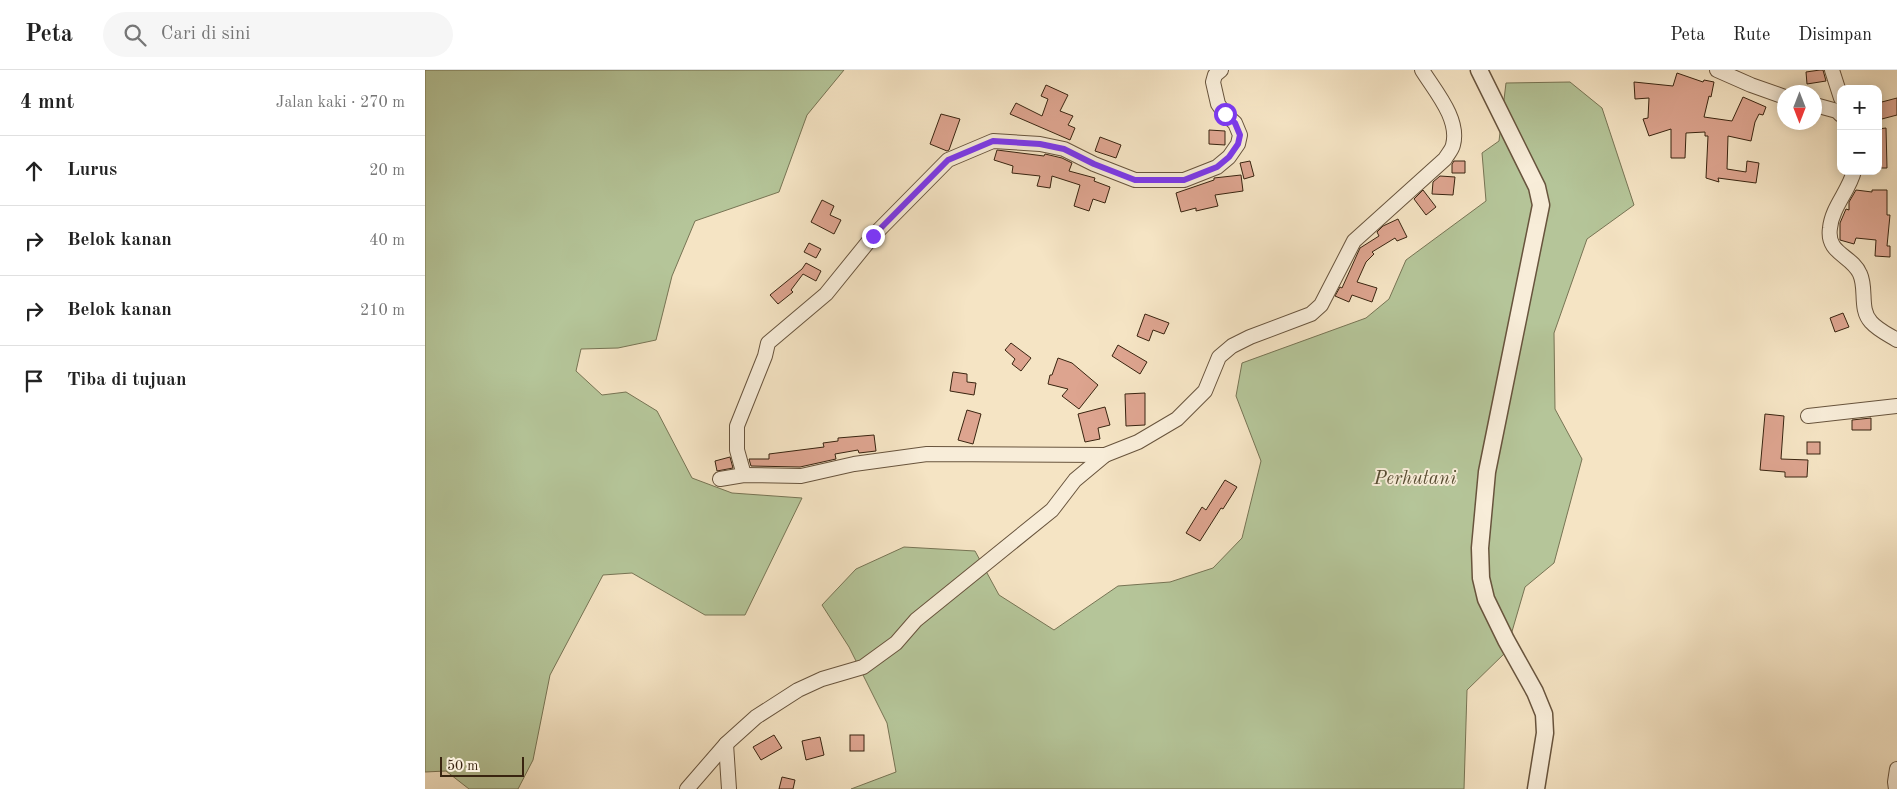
<!DOCTYPE html>
<html lang="id">
<meta charset="utf-8">
<style>
body{margin:0;font-family:"Old Standard TT",serif;background:#f6f6f6;color:#222}
.controls{position:absolute;right:15px;top:15px;display:grid;overflow:hidden;border-radius:10px;box-shadow:0 2px 12px #0003}
.controls button{width:45px;height:45px;display:grid;place-items:center;padding:0;border:0;border-bottom:1px solid #e0e0e0;background:#fff;color:#222;font:25px sans-serif}
.compass{position:absolute;left:1352px;top:15px;width:45px;height:45px;border-radius:50%;background:#fff;box-shadow:0 2px 12px #0003;rotate:180deg}
.scale{position:absolute;left:15px;bottom:12px;width:84px;box-sizing:border-box;padding-left:5px;border:2px solid #392410;border-top:0;font-size:14px;line-height:18px;white-space:nowrap;color:#392410;-webkit-text-stroke:4px #f8edd9;paint-order:stroke}
.stop{position:absolute;width:15px;height:15px;margin:-11px;border:4px solid #7c3aed;border-radius:50%;background:#fff}
.stop.end{background:#7c3aed;border-color:#fff;box-shadow:0 1px 5px #0008}
.list{margin:0;padding:0;list-style:none}
h2{display:flex;justify-content:space-between;align-items:center;height:65px;margin:0;padding:0 20px;font-size:21px}
h2 small{font-size:16px;font-weight:400;color:#767676}
.list li{display:grid;grid-template-columns:32px 1fr auto;gap:15px;align-items:center;box-sizing:border-box;height:70px;padding:0 20px;border-top:1px solid #e0e0e0}
.list b{display:block;font-size:19px;white-space:nowrap}
.list em{font-size:16px;font-style:normal;color:#767676}
.icon{flex:none;width:28px;height:28px;fill:none;stroke:currentColor;stroke-width:2;stroke-linecap:round;stroke-linejoin:round}
.map{position:relative;flex:none;width:1472px;height:719px;overflow:hidden}
header{display:flex;align-items:center;gap:30px;box-sizing:border-box;height:70px;padding:0 25px;background:#fff;border-bottom:1px solid #e0e0e0}
header strong{font-size:24px}
nav{display:flex;gap:28px;margin-inline-start:auto;font-size:18px}
.search{width:350px;height:45px;background:#f6f6f6;display:flex;align-items:center;gap:12px;box-sizing:border-box;padding:0 18px;border-radius:28px;color:#767676;font-size:19px}
main{display:flex}
aside{flex:1;background:#fff}
.map>svg:first-child{display:block}
</style>
<header>
<strong>Peta</strong>
<div class="search"><svg class="icon" aria-label="search" viewBox="0 0 24 24"><circle cx="10" cy="10" r="6"/><path d="M15 15l6 6"/></svg>Cari di sini</div>
<nav><a>Peta</a><a>Rute</a><a>Disimpan</a></nav>
</header>
<main>
<aside>
<h2>4 mnt<small>Jalan kaki · 270 m</small></h2>
<ul class="list">
<li><svg class="icon" aria-label="ahead" viewBox="0 0 24 24"><path d="M12 20V5M6 11l6-6 6 6"/></svg><div><b>Lurus</b></div><em>20 m</em></li>
<li><svg class="icon" aria-label="right" viewBox="0 0 24 24"><path d="M7 20v-9h11M14 6l5 5-5 5"/></svg><div><b>Belok kanan</b></div><em>40 m</em></li>
<li><svg class="icon" aria-label="right" viewBox="0 0 24 24"><path d="M7 20v-9h11M14 6l5 5-5 5"/></svg><div><b>Belok kanan</b></div><em>210 m</em></li>
<li><svg class="icon" aria-label="arrive" viewBox="0 0 24 24"><path d="M6 21V4h12l-3 4 3 4H6"/></svg><div><b>Tiba di tujuan</b></div></li>
</ul>
</aside>
<div class="map">
<svg width="1472" height="719" viewBox="0 0 1472 719">
<rect width="100%" height="100%" fill="#f5e4c4"/>
<filter id="stains"><feTurbulence type="fractalNoise" baseFrequency=".004" numOctaves="4"/><feColorMatrix values="0 0 0 0 .2 0 0 0 0 .09 0 0 0 0 .02 0 0 0 .5 -.17"/></filter>
<radialGradient id="worn" r=".72"><stop offset=".6" stop-color="#630" stop-opacity="0"/><stop offset="1" stop-color="#630" stop-opacity=".3"/></radialGradient>
<!-- green -->
<g fill="#b5c599" stroke="#777454">
<path d="M0 0H419L382 45 354 122 270 151 247 206 231 270 193 278 156 279 151 301 177 325 201 322 232 341 267 408 307 423 377 428 320 545H280L207 503 178 505 125 605 108 690 93 719H44L21 701 0 702Z"/>
<path d="M1145 12 1177 38 1209 135 1162 169 1129 263 1130 339 1157 389 1129 493 1100 517 1081 582 1042 620 1039 719H426L471 702 462 653 424 577 397 535 431 499 479 477 550 481 574 525 629 560 693 516 745 512 788 498 817 468 836 391 811 326 817 293 941 248 964 229 981 190 1061 131 1057 83 1074 71 1081 13Z"/>
</g>
<!-- building -->
<g fill="#dda48f" stroke="#392410">
<path d="M1395 0H1398L1401 11 1382 14 1381 2Z"/>
<path d="M1252 3 1278 12 1279 10 1289 12 1286 27 1284 26 1279 47 1307 51 1318 27 1341 37 1338 45 1334 44 1330 52 1326 71 1303 66 1302 99 1321 102 1322 91 1334 93 1331 113 1293 108 1294 112 1281 108 1283 66H1280V62L1261 63 1260 88H1246V59L1224 66 1218 49 1223 48 1224 28 1210 29 1209 12 1248 16Z"/>
<path d="M621 15 643 25 635 41 648 46 643 55 650 58 645 70 585 44 591 33 617 46 623 29 616 26Z"/>
<path d="M1472 28V45L1453 50V33Z"/>
<path d="M516 44 535 49 524 80 522 81 505 74Z"/>
<path d="M1461 58 1462 98H1453V59Z"/>
<path d="M784 60 800 61V75L784 74Z"/>
<path d="M675 67 696 75 691 88 670 81Z"/>
<path d="M572 80 619 86 620 84 637 88 647 93 644 101 670 108 669 111 685 117 680 133 668 129 664 141 649 136 655 115 627 106 625 118 612 116 615 106 587 103 588 96 569 90Z"/>
<path d="M825 91 829 106 819 109 815 93Z"/>
<path d="M1029 91H1040V103H1027V94Z"/>
<path d="M816 105 818 121 790 125 793 136 771 141V138L756 142 751 123 789 110V108Z"/>
<path d="M1015 106 1030 107 1028 125 1007 124 1008 112Z"/>
<path d="M998 120 1011 137 1001 145 989 129Z"/>
<path d="M1431 120 1447 122V120H1462V145H1465L1462 176H1465V187L1450 186 1451 170 1431 168 1429 174 1415 170V153L1421 139 1424 140V132Z"/>
<path d="M397 130 409 136 405 145 416 150 409 164 386 152Z"/>
<path d="M973 149 982 167 972 171 970 168 947 182 949 184 941 192 932 212 952 218 947 232 927 225 924 232 910 226 915 217 917 218 935 178 954 166 952 162 958 156Z"/>
<path d="M384 173 396 179 391 188 379 182Z"/>
<path d="M381 193 396 201 391 211 378 204 366 220 368 222 353 234 345 225 377 199Z"/>
<path d="M1418 243 1424 257 1410 262 1405 248Z"/>
<path d="M720 244 744 253 739 264 728 260 724 271 712 266Z"/>
<path d="M586 273 606 288 596 301 587 294 590 289 580 280Z"/>
<path d="M693 275 722 292 715 304 687 286Z"/>
<path d="M633 288 647 293 673 315 654 339 637 326 643 319 623 314 625 305H627Z"/>
<path d="M528 302 542 304V312L551 313 549 325 525 321Z"/>
<path d="M720 323V355L701 356 700 324Z"/>
<path d="M680 337 685 355 673 358 675 369 660 372 653 344Z"/>
<path d="M542 340 556 344 548 374 533 370Z"/>
<path d="M1340 344 1359 346 1356 389 1383 390 1382 407H1360V402L1335 400Z"/>
<path d="M1446 348V360H1427V350Z"/>
<path d="M449 365 451 381 434 383 433 380 410 384 411 389 375 397 326 396 324 389H344V384L399 377 398 373 413 371V368Z"/>
<rect x="1382" y="372" width="13" height="12"/>
<path d="M305 387 308 398 292 401 290 391Z"/>
<path d="M800 410 812 417 798 439 796 438 775 471 761 463 777 437 781 440Z"/>
<path d="M349 665 357 678 336 690 328 677Z"/>
<rect x="425" y="665" width="14" height="16"/>
<path d="M395 667 399 685 381 690 377 671Z"/>
<path d="M357 707 370 710 368 719H354Z"/>
</g>
<g fill="none" stroke-linecap="round" stroke-linejoin="round">
<!-- minor casing -->
<g stroke="#68543d" stroke-width="16">
<g id="minor">
<path d="M1292 0 1326 15 1360 27"/>
<path d="M1407 0 1416 28"/>
<path d="M1390 35 1412 41 1416 45"/>
<path d="M1429 101C1424 121 1407 137 1405 158 1401 184 1427 185 1435 204 1442 219 1434 239 1446 252 1453 260 1464 265 1472 270"/>
<path d="M1383 346 1472 336"/>
<path d="M319 405 312 380V356L340 286 343 273 401 224 448 166 523 90 568 71 615 74 639 79 669 94 710 110H759L792 97 804 87 813 74 815 65 810 53 800 44 793 34 788 12 790 5 796 0"/>
<path d="M295 409 319 405 376 406 429 394 502 384 680 385 713 372 752 349 780 321 794 287 807 276 825 267 886 244 896 235 929 171 1020 89C1022 85 1027 80 1028 75 1035 49 1010 21 997 0"/>
<path d="M301 674 304 719"/>
<path d="M262 719 301 674 331 647 373 620 397 609 438 597 471 573 491 550 627 440 650 410 680 385"/>
<path d="M1471 719 1470 712 1472 699"/>
</g>
</g>
<!-- tertiary casing -->
<g stroke="#68543d" stroke-width="19">
<path id="tertiary" d="M1054 0 1112 117 1116 135 1062 402 1055 478 1056 508 1061 529 1081 570 1110 622 1119 644 1120 663 1111 719"/>
</g>
<!-- minor -->
<use href="#minor" stroke="#f8edd9" stroke-width="14"/>
<!-- tertiary -->
<use href="#tertiary" stroke="#f8edd9" stroke-width="16"/>
</g>
<g fill="none" stroke-linecap="round" stroke-linejoin="round">
<!-- route -->
<path stroke="#7c3aed" stroke-width="6" d="M448 166 523 90 568 71 615 74 639 79 669 94 710 110H759L792 97 804 87 813 74 815 65 810 53 800 44"/>
</g>
<g text-anchor="middle" stroke-width="4" stroke-linejoin="round" paint-order="stroke">
<!-- park labels -->
<g font-size="19" font-style="italic" fill="#584c32" stroke="#f8edd9">
<text x="990" y="414">Perhutani</text>
</g>
</g>
<rect width="100%" height="100%" filter="url(#stains)"/>
<rect width="100%" height="100%" fill="url(#worn)"/>
</svg>
<div class="controls">
<button>+</button>
<button>−</button>
</div>
<svg class="compass" viewBox="-18 -18 36 36"><path d="M0-13l5 13h-10z" fill="#e53935"/><path d="M0 13l5-13h-10z" fill="#767676"/></svg>
<div class="scale">50 m</div>
<div class="stop" style="left:800px;top:44px"></div>
<div class="stop end" style="left:448px;top:166px"></div>
</div>
</main>
